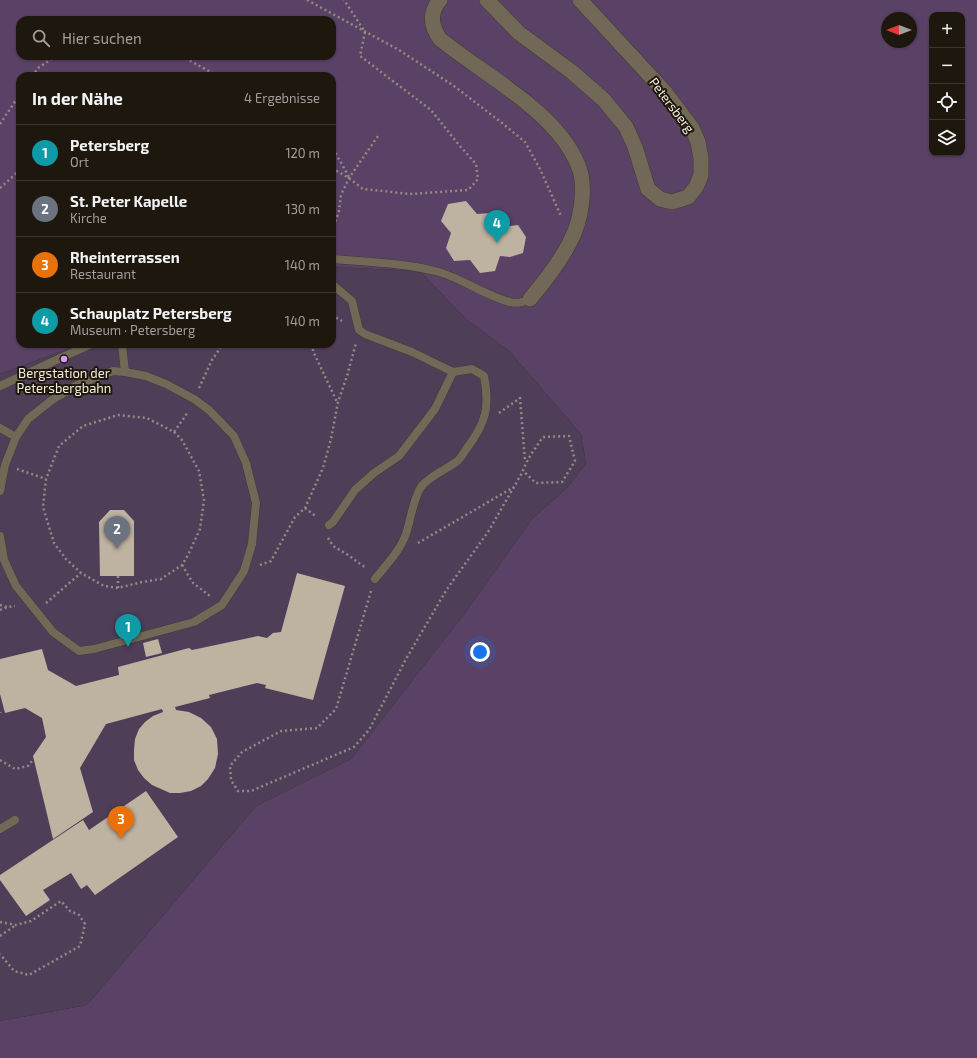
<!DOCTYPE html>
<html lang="de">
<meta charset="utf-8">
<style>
body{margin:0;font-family:"Exo 2",sans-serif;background:#2b241b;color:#f1f3f6}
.controls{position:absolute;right:12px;top:12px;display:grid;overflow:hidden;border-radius:8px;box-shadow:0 1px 3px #0004}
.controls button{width:36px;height:36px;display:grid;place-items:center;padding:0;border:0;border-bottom:1px solid #3c362e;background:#1e170d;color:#f1f3f6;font:20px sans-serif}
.compass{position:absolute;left:881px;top:12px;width:36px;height:36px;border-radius:50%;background:#1e170d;box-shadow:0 1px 3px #0004;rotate:270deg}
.you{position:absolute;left:480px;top:652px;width:14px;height:14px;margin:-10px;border:3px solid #fff;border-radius:50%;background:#1a73e8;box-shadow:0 0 0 6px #1a73e833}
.badge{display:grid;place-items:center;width:26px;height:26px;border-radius:50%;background:#8c9099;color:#fff;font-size:13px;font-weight:700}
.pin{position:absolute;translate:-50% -33px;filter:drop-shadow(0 1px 2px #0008)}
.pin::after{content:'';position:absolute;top:21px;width:14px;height:12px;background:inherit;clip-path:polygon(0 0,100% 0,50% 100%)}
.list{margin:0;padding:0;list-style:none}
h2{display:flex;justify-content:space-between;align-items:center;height:52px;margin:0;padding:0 16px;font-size:17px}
h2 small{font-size:13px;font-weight:400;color:#a19f9d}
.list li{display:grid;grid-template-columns:26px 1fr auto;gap:12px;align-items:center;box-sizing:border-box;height:56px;padding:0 16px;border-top:1px solid #3c362e}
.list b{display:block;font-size:15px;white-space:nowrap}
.list p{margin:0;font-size:13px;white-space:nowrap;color:#a19f9d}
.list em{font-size:13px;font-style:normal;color:#a19f9d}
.icon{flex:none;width:22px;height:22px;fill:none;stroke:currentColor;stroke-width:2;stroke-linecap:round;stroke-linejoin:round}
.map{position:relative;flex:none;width:977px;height:1058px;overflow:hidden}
.search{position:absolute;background:#1e170d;box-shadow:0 1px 3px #0004;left:16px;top:16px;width:320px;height:44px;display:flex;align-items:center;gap:10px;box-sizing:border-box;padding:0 14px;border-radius:12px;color:#a19f9d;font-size:15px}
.panel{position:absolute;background:#1e170d;box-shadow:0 1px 3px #0004;left:16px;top:72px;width:320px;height:276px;border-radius:12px}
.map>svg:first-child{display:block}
</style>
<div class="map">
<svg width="977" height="1058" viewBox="0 0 977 1058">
<rect width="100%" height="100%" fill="#281f11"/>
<!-- green -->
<path fill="#4f3e58" d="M332 267 420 271 466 319 509 351 581 434 586 463 568 487 532 519 465 613 351 759 256 806 87 1005 0 1021V374L81 344H332Z"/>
<!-- forest -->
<path fill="#5a4166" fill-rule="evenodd" d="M0 0H977V1058H0V1021L87 1005 256 806 351 759 465 613 532 519 568 487 586 463 581 434 509 351 466 319 420 271 332 267V76H20V344H81L0 374ZM932 15H962V153H932ZM887 18H911V42H887ZM20 20H332V56H20Z"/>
<!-- building -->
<g fill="#beb2a1">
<path d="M466 201 477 214 491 213 502 227 518 225 526 237 523 253 510 257 500 256 495 271 480 273 470 260 454 261 446 248 451 233 441 221 448 204Z"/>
<path d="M110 510H124L134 521V576H100L99 522Z"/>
<path d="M297 573 345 586 313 700 265 688 266 685 257 683 209 695 210 698 175 707 176 710 189 712 201 718 211 727 217 739 218 754 215 768 208 779 201 786 191 791 180 793H170L152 785 144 778 138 770 134 760V750L135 739 139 729 145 722 153 716 163 712 162 709 106 724 80 768 93 812 53 839 33 756 46 737 42 718 25 708 5 713 0 694V659L42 649 48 670 76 686 119 675 118 667 189 648 192 650 258 636 267 638 273 633 281 632Z"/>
<path d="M158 639 162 653 146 657 143 643Z"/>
<path d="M146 791 178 837 95 895 87 885 81 889 71 873 43 890 50 900 26 916 0 880V875L83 820 89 830Z"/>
</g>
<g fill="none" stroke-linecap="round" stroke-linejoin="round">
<!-- service casing -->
<g stroke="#433b33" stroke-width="9">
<g id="service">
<path d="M332 259C366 262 406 263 439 272 463 279 486 296 510 302 517 304 524 302 530 299"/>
<path d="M332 284 352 301 359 330 365 334 412 352 453 372 472 369 484 376C490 407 486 423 467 448 464 452 461 459 456 462 447 469 428 477 421 487 413 499 411 519 406 534 400 551 386 565 375 579"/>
<path d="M122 344 125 372"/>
<path d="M0 386 91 344"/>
<path d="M0 428 16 437"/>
<path d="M0 491 5 465 16 437 28 419 52 400 75 386 113 371 125 372 146 376 166 384 194 399 209 410 234 436 246 463 256 503 252 544 244 571 222 605 194 622 94 649 79 651 53 632 16 586 4 560 0 536"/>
<path d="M329 525 333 522 355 490 374 473 399 456 435 409 453 372"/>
<path d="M0 829 15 820"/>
</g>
</g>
<!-- minor casing -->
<g stroke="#433b33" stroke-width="16">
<g id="minor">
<path d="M440 0C429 13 431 26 440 39 484 75 556 111 578 165 586 183 582 212 575 231 566 254 546 280 530 299"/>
<path d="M487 0 519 33 572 72 604 100 626 127 635 147 648 189 660 199 672 202 688 197 696 187 701 175V158L698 142 692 128 664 91 580 0"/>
</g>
</g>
<!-- path -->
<g stroke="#928b80" stroke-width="2.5" stroke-dasharray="2 3" stroke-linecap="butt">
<path d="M307 0 399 50 454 86 502 123 525 142 540 169 561 216"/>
<path d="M181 56 218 76"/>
<path d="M32 76 38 68 56 56"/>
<path d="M0 124 20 94"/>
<path d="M332 150 335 152 349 177"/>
<path d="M332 168 349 178 363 189 410 194 468 190 478 179 476 164 459 145 431 110 360 56 365 32 344 0"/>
<path d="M0 188 20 170"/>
<path d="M332 231 339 211 341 195 349 178 378 136"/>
<path d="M332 315 342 321"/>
<path d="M313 344V351L337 402"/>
<path d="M199 388 212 360 223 344"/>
<path d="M499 413 520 398 525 461"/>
<path d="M174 432 182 440 199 471 204 500 200 529 188 555 182 565 161 579 142 582 118 588 104 586 81 573 66 559 54 543 43 507 46 479 59 446 83 426 118 415 147 418 174 432 188 412"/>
<path d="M17 469 46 479"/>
<path d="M305 508 317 517"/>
<path d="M328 538 333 546 348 555 366 568"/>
<path d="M418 543 514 487"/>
<path d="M182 565 193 583 210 596"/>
<path d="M260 565 271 561 295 517 305 508 323 468 331 439 338 402 347 376 356 343"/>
<path d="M118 588V576"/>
<path d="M371 591 336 709 317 728 281 731 242 752 230 766 231 780 238 791H251L354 747 369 730 406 659 447 589 488 532 522 473C527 459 534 450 543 437L569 436 575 461 562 482 536 483 523 471"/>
<path d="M46 603 81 573"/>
<path d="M0 605 7 607"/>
<path d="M0 610 7 607 15 606"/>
<path d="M0 713V712"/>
<path d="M0 760 15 769 28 766 32 761"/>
<path d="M0 922 16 925 31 921 61 901 70 911 79 915 85 924 80 946 29 975 14 971 0 954"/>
<path d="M0 936 16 925"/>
</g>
<!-- service -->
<use href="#service" stroke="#726857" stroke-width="8"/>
<!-- minor -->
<use href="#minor" stroke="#726857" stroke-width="15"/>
</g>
<!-- markers -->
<circle fill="#d99af8" stroke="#1e1608" stroke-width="1.5" cx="64" cy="359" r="4"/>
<g text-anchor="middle" stroke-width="4" stroke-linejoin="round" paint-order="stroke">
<!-- street labels -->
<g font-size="13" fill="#f3ede4" stroke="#1e1608">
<text transform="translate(672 105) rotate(53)" y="5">Petersberg</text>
</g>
<!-- poi labels -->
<g font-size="13" fill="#f3ede4" stroke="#1e1608">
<text x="64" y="378">Bergstation der<tspan x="64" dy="15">Petersbergbahn</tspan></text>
</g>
</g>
</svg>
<div class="controls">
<button>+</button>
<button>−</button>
<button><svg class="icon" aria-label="locate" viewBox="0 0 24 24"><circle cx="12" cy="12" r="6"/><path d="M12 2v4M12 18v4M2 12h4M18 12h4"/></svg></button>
<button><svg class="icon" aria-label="layers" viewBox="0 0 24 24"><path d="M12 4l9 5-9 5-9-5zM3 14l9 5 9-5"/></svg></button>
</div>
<svg class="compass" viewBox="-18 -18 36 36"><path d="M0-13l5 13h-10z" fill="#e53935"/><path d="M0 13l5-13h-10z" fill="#a19f9d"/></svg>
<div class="you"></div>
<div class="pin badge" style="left:128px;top:647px;background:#0f9aa8">1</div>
<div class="pin badge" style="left:117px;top:549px;background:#6b7280">2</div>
<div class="pin badge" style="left:121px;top:839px;background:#e8710a">3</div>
<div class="pin badge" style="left:497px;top:243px;background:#0f9aa8">4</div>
<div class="search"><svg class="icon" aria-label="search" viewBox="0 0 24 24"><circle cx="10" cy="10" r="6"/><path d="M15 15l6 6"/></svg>Hier suchen</div>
<section class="panel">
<h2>In der Nähe<small>4 Ergebnisse</small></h2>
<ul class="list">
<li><span class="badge" style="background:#0f9aa8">1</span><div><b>Petersberg</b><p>Ort</p></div><em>120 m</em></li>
<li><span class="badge" style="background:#6b7280">2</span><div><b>St. Peter Kapelle</b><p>Kirche</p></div><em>130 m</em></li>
<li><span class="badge" style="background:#e8710a">3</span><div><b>Rheinterrassen</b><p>Restaurant</p></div><em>140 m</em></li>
<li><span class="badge" style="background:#0f9aa8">4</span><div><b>Schauplatz Petersberg</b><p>Museum · Petersberg</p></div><em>140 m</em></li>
</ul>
</section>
</div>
